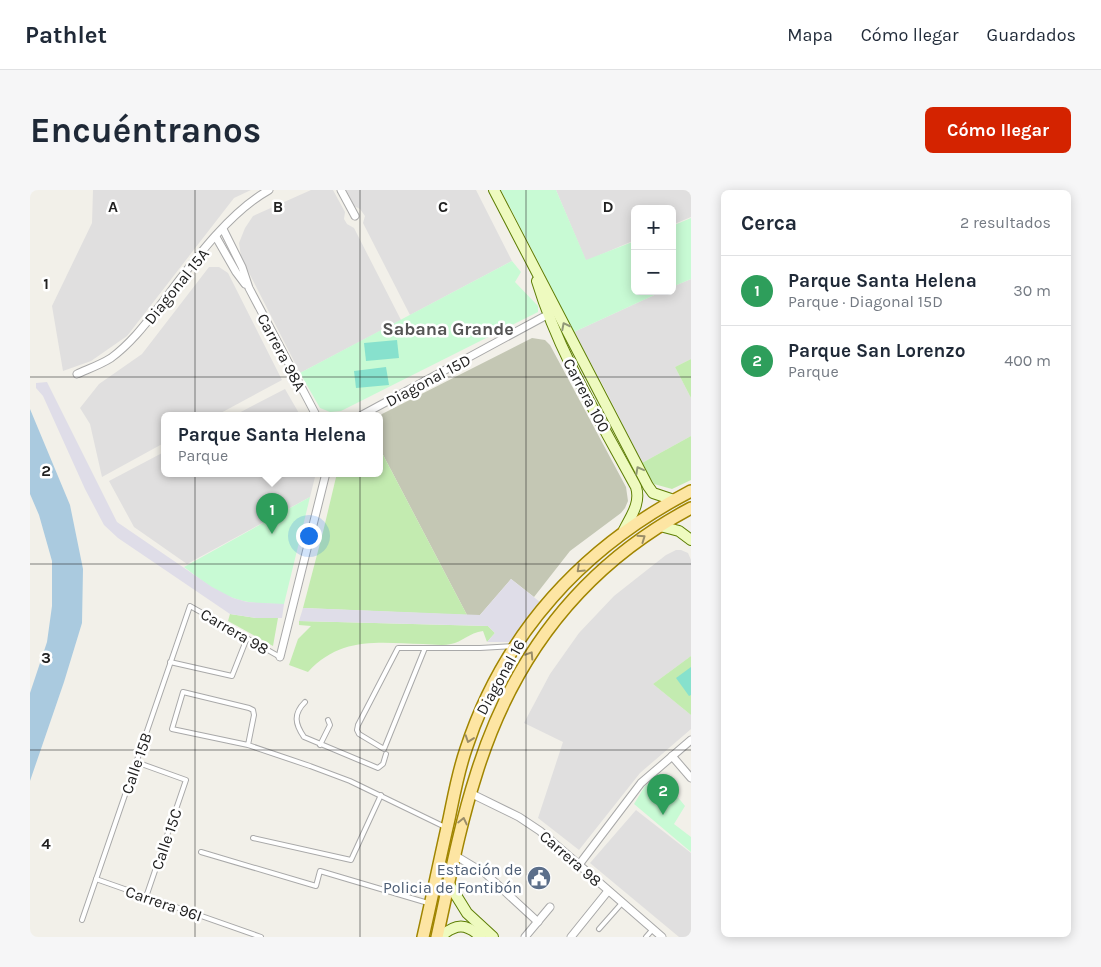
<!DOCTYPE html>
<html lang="es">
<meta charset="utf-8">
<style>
body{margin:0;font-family:Karla,sans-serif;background:#f6f6f7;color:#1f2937}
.controls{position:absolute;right:15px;top:15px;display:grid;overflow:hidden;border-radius:8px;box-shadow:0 2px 12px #0003}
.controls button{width:45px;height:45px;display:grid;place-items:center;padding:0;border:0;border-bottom:1px solid #e0e1e3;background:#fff;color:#1f2937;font:25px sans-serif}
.you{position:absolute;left:278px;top:345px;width:18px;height:18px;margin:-12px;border:4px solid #fff;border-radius:50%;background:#1a73e8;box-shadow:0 0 0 8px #1a73e833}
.badge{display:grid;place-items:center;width:32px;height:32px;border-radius:50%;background:#d42300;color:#fff;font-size:16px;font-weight:700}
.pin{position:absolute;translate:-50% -41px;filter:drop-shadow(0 1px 2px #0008)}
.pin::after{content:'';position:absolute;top:26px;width:18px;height:15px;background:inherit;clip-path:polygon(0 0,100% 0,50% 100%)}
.popup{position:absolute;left:131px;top:222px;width:222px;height:65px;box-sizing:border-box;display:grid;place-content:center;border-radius:8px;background:#fff;filter:drop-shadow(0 1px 4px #0005);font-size:16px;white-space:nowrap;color:#747a83}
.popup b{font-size:19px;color:#1f2937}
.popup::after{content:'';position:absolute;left:50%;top:100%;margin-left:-10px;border:10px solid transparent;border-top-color:#fff}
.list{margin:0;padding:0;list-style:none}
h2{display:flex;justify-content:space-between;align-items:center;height:65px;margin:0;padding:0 20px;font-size:21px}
h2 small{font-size:16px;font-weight:400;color:#747a83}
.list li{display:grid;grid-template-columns:32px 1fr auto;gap:15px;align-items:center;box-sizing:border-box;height:70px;padding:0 20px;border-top:1px solid #e0e1e3}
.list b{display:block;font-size:19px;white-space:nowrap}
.list p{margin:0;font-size:16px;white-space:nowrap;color:#747a83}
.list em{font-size:16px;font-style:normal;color:#747a83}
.map{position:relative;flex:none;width:661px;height:747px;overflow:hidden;border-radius:8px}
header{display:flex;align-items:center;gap:30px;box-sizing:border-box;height:70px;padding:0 25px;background:#fff;border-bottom:1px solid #e0e1e3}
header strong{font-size:24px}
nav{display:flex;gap:28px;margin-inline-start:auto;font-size:18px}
.intro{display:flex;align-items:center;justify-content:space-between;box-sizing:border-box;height:120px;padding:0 30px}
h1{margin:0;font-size:35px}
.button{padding:12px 22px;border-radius:8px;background:#d42300;color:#fff;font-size:18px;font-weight:700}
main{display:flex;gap:30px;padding:0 30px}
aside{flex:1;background:#fff;border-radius:8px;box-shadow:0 2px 12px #0003}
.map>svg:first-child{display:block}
</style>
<header>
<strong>Pathlet</strong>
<nav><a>Mapa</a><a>Cómo llegar</a><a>Guardados</a></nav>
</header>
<div class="intro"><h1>Encuéntranos</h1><a class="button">Cómo llegar</a></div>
<main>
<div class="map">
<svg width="661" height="747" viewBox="0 0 661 747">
<rect width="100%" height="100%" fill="#f2f0e9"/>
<!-- residential -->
<g fill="#e0dfdf">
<path d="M63 0H221L204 8 97 146 61 171 33 181 22 116 62 33Z"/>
<path d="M281 0H303L315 22 314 29 317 34 324 38 371 130 270 183 211 67 209 53 215 38 223 26Z"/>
<path d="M316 0H446L482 71 380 125 333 33 335 26 330 19 324 16Z"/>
<path d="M526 0H661V27L642 35V19H605V50L556 71Z"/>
<path d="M179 77H189L198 83 252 190 187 225H134V253L72 287 60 234 50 218 69 194 112 164Z"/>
<path d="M661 89V169L645 177 661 208V246L612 273 576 201 544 142 633 101H642V97Z"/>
<path d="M255 199 270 225H205Z"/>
<path d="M134 262V283H286L280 307 157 374 104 337 79 291Z"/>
<path d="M646 360H651L658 363 661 370V466L623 494 661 525V539L610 583 549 660 508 628 533 552 494 533 520 484 549 443 584 406 636 365Z"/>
<path d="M606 620 661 663V747H649L560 673Z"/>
</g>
<!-- construction -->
<path fill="#c4c7b4" d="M502 148 515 150 520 155 596 297 598 311 595 318 591 323 540 361 504 407 481 389 450 425H437L350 259V225Z"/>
<!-- grass -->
<g fill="#c3ebb0">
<path d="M661 169V208L645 177Z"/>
<path d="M661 246V290L642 299 624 294 612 273Z"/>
<path d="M350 259 437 425 273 418 293 342 307 283H350Z"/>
<path d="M200 424 226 428H248L243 456 198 431Z"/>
<path d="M269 431 458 436 465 443 457 452 453 441C439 443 432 452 421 454 412 456 402 454 393 454 349 453 311 446 278 482L259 475 268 449 281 436 269 435Z"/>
<path d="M661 466V525L623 494Z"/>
</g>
<!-- park -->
<g fill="#c8fad4">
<path d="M471 0H526L556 70 605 51V101H633L544 142 508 71Z"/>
<path d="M661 28V89L642 97V36Z"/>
<path d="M482 71 491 82 485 92 508 116V122L311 221 300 222 290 218 270 183Z"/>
<path d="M280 307 254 414C237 414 220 414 203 408 185 402 169 388 154 377Z"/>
<path d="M630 585 655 616 644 634 661 647V662L604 614 615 596Z"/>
</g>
<!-- pitch -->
<g fill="#87e1cd">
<path d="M367 150 369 168 336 171 334 153Z"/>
<path d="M356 177 359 195 326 198 324 181Z"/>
<path d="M661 477V505L659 506 646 488Z"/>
</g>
<!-- plaza -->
<g fill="#dfdde8">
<path d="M17 192 87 332 182 397 203 408 217 412 254 414 252 428H226L200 424 88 348 74 335 55 299 13 206 6 198V193Z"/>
<path d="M481 389 510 412 481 452H457L465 443 458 436 269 431 273 418 450 425Z"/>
</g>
<!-- water -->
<path fill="#aacadf" d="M0 219 40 315 53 379 52 433 34 492 0 591V503L17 452 22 416V371L9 325 0 304Z"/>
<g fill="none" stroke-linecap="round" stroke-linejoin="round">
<!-- lane casing -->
<g stroke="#a9a9a9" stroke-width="6">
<g id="lane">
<path d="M395 458 354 559 329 544 327 540 328 535 368 458H450L483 456"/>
<path d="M140 472 202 486 217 448"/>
<path d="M275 512C263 524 265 534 274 547L348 578 353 574 356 564"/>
<path d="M218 555 224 525 223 520 219 518 153 502 142 539 218 555 280 576 320 591 415 637"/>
<path d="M290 555 300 535 298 530"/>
<path d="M106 572 156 590 116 707"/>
<path d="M223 648 321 670 351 605"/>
<path d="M171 662 286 696 290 681 398 713"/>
<path d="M66 689 231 747"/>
<path d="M52 730 160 416 250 467"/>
<path d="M569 739 592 713"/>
<path d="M616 747 623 739"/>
</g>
</g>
<!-- street casing -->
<g stroke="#a9a9a9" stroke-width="9">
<g id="street">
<path d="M311 0 325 26"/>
<path d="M193 39 212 77 219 98 286 225"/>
<path d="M186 47 206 82 215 94"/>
<path d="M47 184C58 179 70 175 81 168 100 154 114 136 128 118 158 79 196 24 239 0"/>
<path d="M332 225 517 125"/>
<path d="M250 467 296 283"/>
<path d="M642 566 661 588"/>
<path d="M440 603 489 627 510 641 632 747"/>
<path d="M426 666 456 684 508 732"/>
<path d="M548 676 611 593 661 550"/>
<path d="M495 747 520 717"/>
<path d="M541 747 578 701"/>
</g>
</g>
<!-- secondary casing -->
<g stroke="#5d7e04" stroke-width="12">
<g id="secondary">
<path d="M464 0 618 296 623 303 644 310"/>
<path d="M507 91C529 164 570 230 606 297 611 313 601 326 594 340"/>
<path d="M630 336 649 341 661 350"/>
<path d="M419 694 437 723 463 747"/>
<path d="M410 747C426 733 436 733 451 747"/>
</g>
</g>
<!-- primary casing -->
<g stroke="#a08500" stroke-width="14">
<g id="primary">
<path d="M393 747C402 708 410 668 419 629 424 605 428 582 436 559 474 443 553 357 661 301"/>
<path d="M407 747C419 693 429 638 446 585 482 468 552 376 661 318"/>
</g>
</g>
<!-- lane -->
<use href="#lane" stroke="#fff" stroke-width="4"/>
<!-- street -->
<use href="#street" stroke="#fff" stroke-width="7"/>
<!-- secondary -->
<use href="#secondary" stroke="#eefabf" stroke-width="10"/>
<!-- primary -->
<use href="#primary" stroke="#fde5a3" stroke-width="11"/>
</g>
<!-- one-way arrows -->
<defs><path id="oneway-chevron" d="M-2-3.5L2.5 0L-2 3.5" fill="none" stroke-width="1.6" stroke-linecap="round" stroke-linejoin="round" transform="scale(1.25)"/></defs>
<g stroke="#929978">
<use href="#oneway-chevron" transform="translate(535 136) rotate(-117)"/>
<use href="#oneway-chevron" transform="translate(609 280) rotate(-118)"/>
</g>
<g stroke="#9a8d69">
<use href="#oneway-chevron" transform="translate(612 348) rotate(-35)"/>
<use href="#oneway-chevron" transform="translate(550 379) rotate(137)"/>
<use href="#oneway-chevron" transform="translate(500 465) rotate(-57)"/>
<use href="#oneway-chevron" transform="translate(439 549) rotate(109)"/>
<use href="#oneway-chevron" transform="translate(433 631) rotate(-77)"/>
</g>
<!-- grid -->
<path fill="none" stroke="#222" stroke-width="1" stroke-opacity="0.55" d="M165 0V747M330 0V747M496 0V747M0 187H661M0 374H661M0 560H661"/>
<!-- icons -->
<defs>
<g id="civic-disc" transform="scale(1.25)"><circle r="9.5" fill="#5c6f8a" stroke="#fff"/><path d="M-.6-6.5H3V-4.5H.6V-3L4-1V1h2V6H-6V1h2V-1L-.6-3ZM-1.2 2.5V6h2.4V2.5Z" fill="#fff"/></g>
</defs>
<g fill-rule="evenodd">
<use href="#civic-disc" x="509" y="688"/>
</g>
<g text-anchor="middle" stroke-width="5" stroke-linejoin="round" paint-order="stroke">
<!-- street labels -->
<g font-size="16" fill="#222" stroke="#fff">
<text transform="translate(146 96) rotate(-51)" y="6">Diagonal 15A</text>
<text transform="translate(252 162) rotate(62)" y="6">Carrera 98A</text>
<text transform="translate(398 190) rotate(-28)" y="6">Diagonal 15D</text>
<text transform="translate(557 205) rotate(62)" y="6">Carrera 100</text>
<text transform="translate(205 441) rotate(30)" y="6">Carrera 98</text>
<text transform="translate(470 487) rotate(-61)" y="6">Diagonal 16</text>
<text transform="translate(106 573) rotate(-71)" y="6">Calle 15B</text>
<text transform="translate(136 649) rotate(-71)" y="6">Calle 15C</text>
<text transform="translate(541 668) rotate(41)" y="6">Carrera 98</text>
<text transform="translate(134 713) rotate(19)" y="6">Carrera 96I</text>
</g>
<!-- service labels -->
<g font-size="16" fill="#4e5e75" stroke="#fff" text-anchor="end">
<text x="492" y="685">Estación de<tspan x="492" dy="18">Policia de Fontibón</tspan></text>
</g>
<!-- neighbourhood labels -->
<g font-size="18" font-weight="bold" fill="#555" stroke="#fff">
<text x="418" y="145">Sabana Grande</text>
</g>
</g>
<g font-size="16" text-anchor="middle" font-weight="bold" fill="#222" stroke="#fff" stroke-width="5" stroke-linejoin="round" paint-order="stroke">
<text x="83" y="22">A</text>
<text x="248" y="22">B</text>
<text x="413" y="22">C</text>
<text x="578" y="22">D</text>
<text x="16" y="99">1</text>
<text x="16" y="286">2</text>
<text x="16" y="473">3</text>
<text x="16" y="659">4</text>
</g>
</svg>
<div class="controls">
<button>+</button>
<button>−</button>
</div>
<div class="you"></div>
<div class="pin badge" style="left:242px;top:344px;background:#2e9e5b">1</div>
<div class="popup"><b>Parque Santa Helena</b>Parque</div>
<div class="pin badge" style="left:633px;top:625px;background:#2e9e5b">2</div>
</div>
<aside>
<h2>Cerca<small>2 resultados</small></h2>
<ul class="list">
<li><span class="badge" style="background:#2e9e5b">1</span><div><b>Parque Santa Helena</b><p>Parque · Diagonal 15D</p></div><em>30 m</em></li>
<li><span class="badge" style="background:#2e9e5b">2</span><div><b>Parque San Lorenzo</b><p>Parque</p></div><em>400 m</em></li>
</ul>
</aside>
</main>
